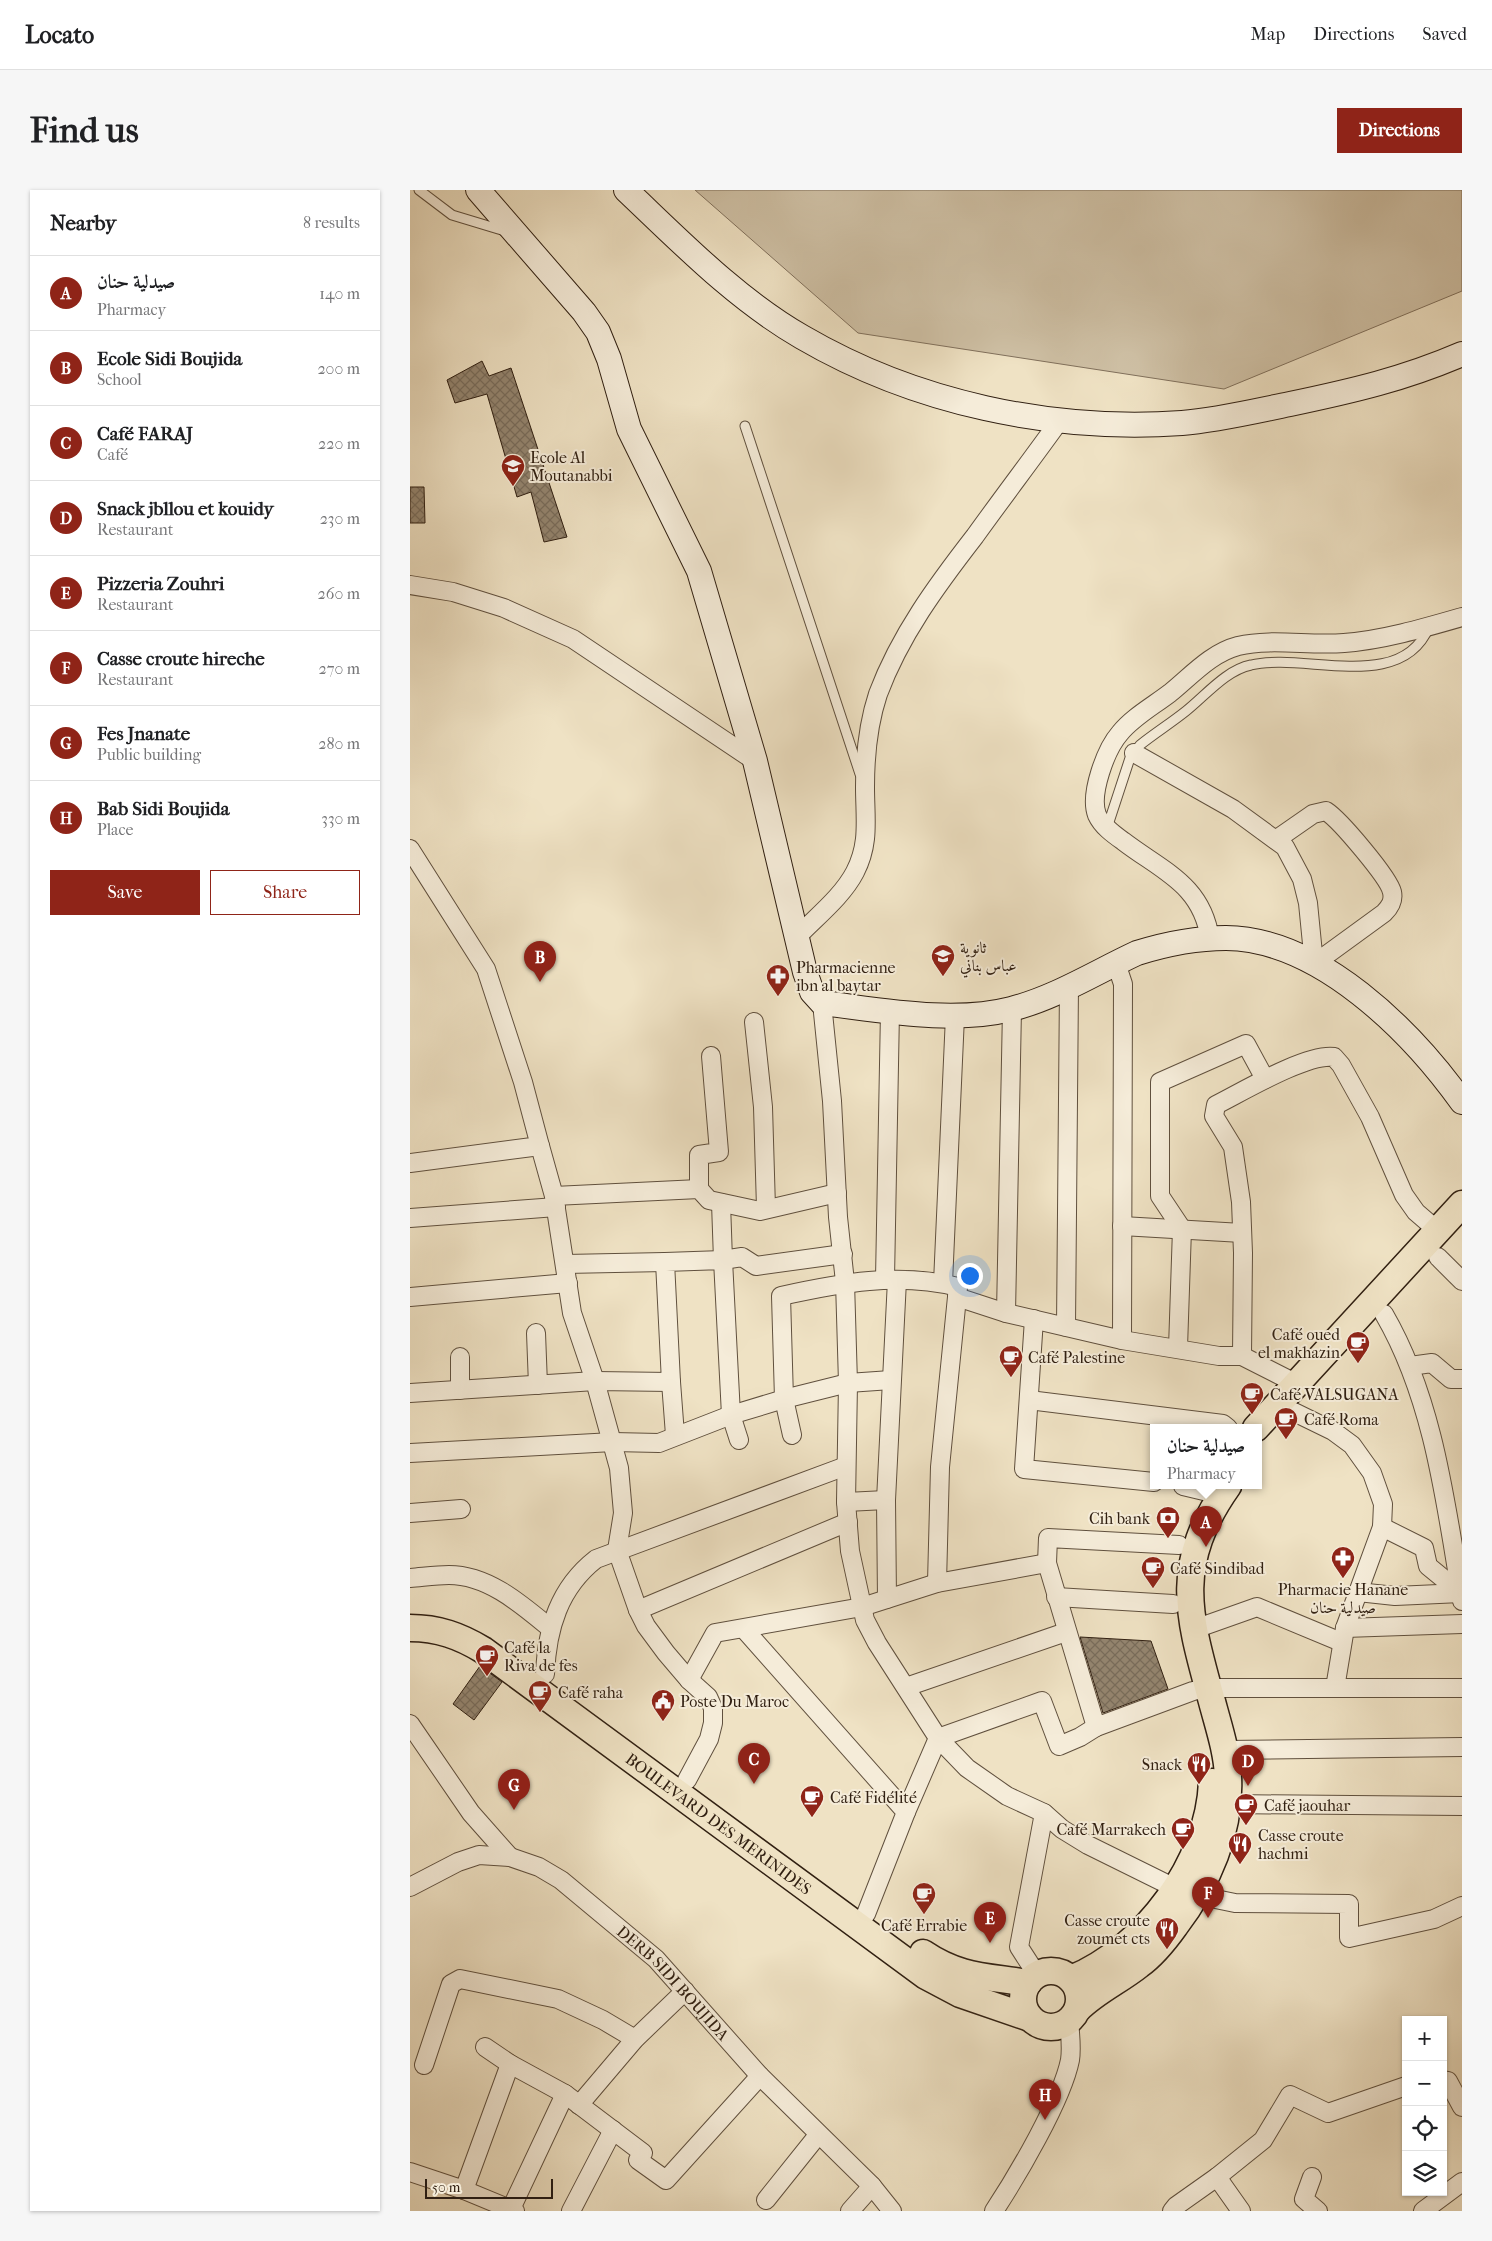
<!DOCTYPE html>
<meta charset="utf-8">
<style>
body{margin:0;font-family:"IM FELL French Canon",Amiri,serif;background:#f6f6f6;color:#202124}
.controls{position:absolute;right:15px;bottom:15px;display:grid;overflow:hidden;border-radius:0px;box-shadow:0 1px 4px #0004}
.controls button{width:45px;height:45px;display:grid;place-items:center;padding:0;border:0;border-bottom:1px solid #e0e0e0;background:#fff;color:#202124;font:25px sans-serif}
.scale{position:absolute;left:15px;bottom:12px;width:128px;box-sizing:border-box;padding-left:5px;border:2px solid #312012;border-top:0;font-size:14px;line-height:18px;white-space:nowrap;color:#312012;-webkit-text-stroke:4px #f5ecd9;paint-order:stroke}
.you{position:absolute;left:559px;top:1085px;width:18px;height:18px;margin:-12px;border:4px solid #fff;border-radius:50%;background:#1a73e8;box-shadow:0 0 0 8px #1a73e833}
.badge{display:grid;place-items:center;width:32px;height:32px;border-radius:50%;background:#8f2418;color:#fff;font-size:16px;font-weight:700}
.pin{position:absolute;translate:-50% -41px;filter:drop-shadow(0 1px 2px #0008)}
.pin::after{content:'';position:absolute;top:26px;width:18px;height:15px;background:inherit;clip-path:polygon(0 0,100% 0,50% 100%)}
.popup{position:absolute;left:740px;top:1234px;width:112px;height:65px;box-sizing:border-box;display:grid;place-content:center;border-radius:0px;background:#fff;filter:drop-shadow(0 1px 4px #0005);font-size:16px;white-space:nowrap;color:#757577}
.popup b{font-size:19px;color:#202124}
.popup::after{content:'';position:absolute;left:50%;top:100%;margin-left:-10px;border:10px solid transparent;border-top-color:#fff}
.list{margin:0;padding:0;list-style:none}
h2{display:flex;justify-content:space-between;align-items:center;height:65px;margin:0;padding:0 20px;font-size:21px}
h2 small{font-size:16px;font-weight:400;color:#757577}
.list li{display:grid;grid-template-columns:32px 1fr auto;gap:15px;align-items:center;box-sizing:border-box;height:75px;padding:0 20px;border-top:1px solid #e0e0e0}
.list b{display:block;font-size:19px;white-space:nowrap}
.list p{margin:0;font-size:16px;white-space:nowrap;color:#757577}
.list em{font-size:16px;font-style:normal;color:#757577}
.actions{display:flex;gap:10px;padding:15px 20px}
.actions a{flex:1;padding:11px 0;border:1px solid #8f2418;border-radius:0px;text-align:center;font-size:18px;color:#8f2418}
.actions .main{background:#8f2418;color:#fff}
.icon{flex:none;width:28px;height:28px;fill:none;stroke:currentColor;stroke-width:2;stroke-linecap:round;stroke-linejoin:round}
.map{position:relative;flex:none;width:1052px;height:2021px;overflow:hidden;border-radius:0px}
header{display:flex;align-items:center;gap:30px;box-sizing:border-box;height:70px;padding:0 25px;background:#fff;border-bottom:1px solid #e0e0e0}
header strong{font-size:24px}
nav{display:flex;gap:28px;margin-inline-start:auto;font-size:18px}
.intro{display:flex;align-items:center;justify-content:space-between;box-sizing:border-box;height:120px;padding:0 30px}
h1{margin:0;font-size:35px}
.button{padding:12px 22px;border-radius:0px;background:#8f2418;color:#fff;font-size:18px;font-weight:700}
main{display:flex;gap:30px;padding:0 30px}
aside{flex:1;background:#fff;border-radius:0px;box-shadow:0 1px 4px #0004}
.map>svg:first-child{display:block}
</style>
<header>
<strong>Locato</strong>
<nav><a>Map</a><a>Directions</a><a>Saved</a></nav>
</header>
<div class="intro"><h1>Find us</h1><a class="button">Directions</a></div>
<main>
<aside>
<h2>Nearby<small>8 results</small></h2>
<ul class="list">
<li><span class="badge">A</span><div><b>صيدلية حنان</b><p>Pharmacy</p></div><em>140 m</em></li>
<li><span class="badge">B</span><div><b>Ecole Sidi Boujida</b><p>School</p></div><em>200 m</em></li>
<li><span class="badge">C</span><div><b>Café FARAJ</b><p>Café</p></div><em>220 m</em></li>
<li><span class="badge">D</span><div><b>Snack jbllou et kouidy</b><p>Restaurant</p></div><em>230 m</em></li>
<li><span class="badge">E</span><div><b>Pizzeria Zouhri</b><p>Restaurant</p></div><em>260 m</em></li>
<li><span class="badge">F</span><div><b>Casse croute hireche</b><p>Restaurant</p></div><em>270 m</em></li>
<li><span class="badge">G</span><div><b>Fes Jnanate</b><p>Public building</p></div><em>280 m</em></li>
<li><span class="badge">H</span><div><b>Bab Sidi Boujida</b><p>Place</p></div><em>330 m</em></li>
</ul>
<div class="actions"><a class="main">Save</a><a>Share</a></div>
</aside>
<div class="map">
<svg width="1052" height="2021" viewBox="0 0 1052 2021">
<defs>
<pattern id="building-cross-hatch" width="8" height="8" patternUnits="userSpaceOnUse" patternTransform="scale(1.25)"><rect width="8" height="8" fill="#94856f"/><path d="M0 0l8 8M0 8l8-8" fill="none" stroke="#796c5a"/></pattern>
</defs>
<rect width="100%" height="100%" fill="#efe2c4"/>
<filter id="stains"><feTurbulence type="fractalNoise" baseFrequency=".004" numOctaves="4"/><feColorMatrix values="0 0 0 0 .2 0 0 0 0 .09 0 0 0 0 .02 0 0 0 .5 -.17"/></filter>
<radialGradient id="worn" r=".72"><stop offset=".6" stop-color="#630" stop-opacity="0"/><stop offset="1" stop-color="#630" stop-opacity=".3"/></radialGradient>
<!-- green -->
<path fill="#cfc1a6" stroke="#80705c" d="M285 0H1052V101L814 199 448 143Z"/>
<!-- building -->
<g fill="url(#building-cross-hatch)" stroke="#312012">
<path d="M72 171 79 186 101 178 157 347 134 352 121 302 107 307 77 204 45 213 37 190Z"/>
<path d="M0 297H14L15 333H0Z"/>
<path d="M670 1447 741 1451 758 1499 693 1523Z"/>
<path d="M70 1476 92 1492 64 1530 43 1514Z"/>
</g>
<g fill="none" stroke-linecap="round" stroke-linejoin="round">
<!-- lane casing -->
<g stroke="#60503e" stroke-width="11">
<g id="lane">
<path d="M9 0 42 25 95 41"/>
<path d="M335 236 450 584"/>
<path d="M697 638 720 568 730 555C745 543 761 533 776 521 795 506 816 480 841 475 894 462 991 504 1019 437"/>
</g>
</g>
<!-- street casing -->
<g stroke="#60503e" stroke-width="20">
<g id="street">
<path d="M0 395 43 402 94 418 163 449 345 571"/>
<path d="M724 563 823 619 875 657 892 689 898 713 904 774 974 723C980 717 984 711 982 702 979 688 930 630 916 621L903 624 867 649"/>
<path d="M0 659 76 779 113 892 130 956 0 973"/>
<path d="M387 747C406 727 432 707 445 682 460 653 455 629 455 597 455 565 458 534 468 504 490 445 527 395 565 346 593 307 622 269 650 230"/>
<path d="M800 749C792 694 752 681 713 651 703 644 692 636 687 625 679 604 696 559 710 543 723 527 743 516 760 503 781 486 801 463 828 456 862 448 899 456 934 453 973 450 1014 438 1052 427"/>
<path d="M706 773 713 794 712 1150"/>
<path d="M412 813 422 911 428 1027 435 1092 438 1193 436 1312 440 1361 455 1430 467 1453 528 1548 557 1578 597 1606 634 1623 652 1639 678 1655 765 1698"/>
<path d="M344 832 353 917 356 1018"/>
<path d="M130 956 144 1006 162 1123 185 1191 209 1278 213 1323 207 1360 228 1420 236 1436 256 1463 279 1490 298 1507 303 1518V1533L299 1549 277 1590"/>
<path d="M289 999V965L309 962 301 866"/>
<path d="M144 1006 289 999 299 1010 350 1021 427 1003"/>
<path d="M311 1013 313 1070 332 1067 346 1076 433 1064"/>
<path d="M0 1028 146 1017"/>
<path d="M712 1036 832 1043"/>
<path d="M1028 1067 1052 1091"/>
<path d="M155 1074 255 1072"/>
<path d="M475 1089 480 821"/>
<path d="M533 1093 545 826"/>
<path d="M0 1107 158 1093"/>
<path d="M596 1123 602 819"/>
<path d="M974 1124C1024 1210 1036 1315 1052 1411"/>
<path d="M624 1129 614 1279 744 1292"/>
<path d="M656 1137 659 795"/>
<path d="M126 1143 128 1195"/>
<path d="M768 1158 772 1039 750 1006V892L836 854 855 889"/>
<path d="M832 1166 833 1063 831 1012 823 957 804 926 806 915C832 902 897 863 924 867L931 875 960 927 994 1005 1006 1022 1028 1041"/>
<path d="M1000 1176 1022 1173 1041 1189H1052"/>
<path d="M261 1192 265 1245"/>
<path d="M50 1200V1167"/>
<path d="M0 1203 185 1191 261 1192 255 1072 313 1070 321 1225 329 1250"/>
<path d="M619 1210 813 1234 818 1238"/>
<path d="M884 1222 923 1241 942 1255 962 1283 973 1314 972 1337 935 1438 925 1498"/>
<path d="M382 1245 374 1209 371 1106C430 1093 488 1082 548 1097L547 1107 596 1123 712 1150 809 1166H832L887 1194"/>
<path d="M0 1263 203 1252 249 1253 321 1225 374 1209 438 1193 481 1190"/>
<path d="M773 1296 794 1301"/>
<path d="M436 1312 476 1310"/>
<path d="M0 1323 51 1319"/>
<path d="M972 1337 1014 1358 1018 1376 1051 1403"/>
<path d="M637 1373 638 1348 769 1355"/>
<path d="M0 1388C13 1387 26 1385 39 1385 78 1385 111 1414 140 1438"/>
<path d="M527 1393 530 1277 547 1107"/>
<path d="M948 1402 985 1406 1051 1403"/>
<path d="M646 1407 763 1414"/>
<path d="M477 1409 476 1310 487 1090"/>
<path d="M228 1420 438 1332"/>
<path d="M935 1438 1052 1434"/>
<path d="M334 1439 496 1622 456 1724"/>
<path d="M782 1440 847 1417 931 1452"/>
<path d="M135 1484C137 1438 149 1398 186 1369L436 1276"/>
<path d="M279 1490 305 1443 452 1417 527 1393 637 1373 686 1537 783 1501 798 1498H1052"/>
<path d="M496 1497 656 1442"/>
<path d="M0 1534 61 1623 100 1667"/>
<path d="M815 1560 1052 1557"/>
<path d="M818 1614 1052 1616"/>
<path d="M496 1622 528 1548 632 1511 649 1556 670 1547 686 1537"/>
<path id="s1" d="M0 1697 48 1672 69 1665 100 1667 129 1677 151 1690 246 1769 350 1886 462 1996 482 2021"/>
<path d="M786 1705 825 1713 939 1714V1748L1024 1729 1052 1716"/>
<path d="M627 1785 609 1757 634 1623"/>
<path d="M75 1857 100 1874 155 1904 233 1963 228 1970 256 1990 350 1886"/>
<path d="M14 1875 41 1794 50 1789 148 1809 193 1830 225 1849"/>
<path d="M1033 1890 1038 1891 1052 1917"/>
<path d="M169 1915 225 1849 275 1801"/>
<path d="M0 1982 54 2000 105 2021"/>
<path d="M902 1987 894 2009 908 2021"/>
<path d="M54 2000 100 1874"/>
<path d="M356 2010 408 1945"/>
<path d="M100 2021 155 1904"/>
<path d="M161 2021 203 1940"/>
<path d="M440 2021 462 1996"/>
<path d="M584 2021C607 1986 652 1910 660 1870 662 1857 660 1844 659 1831"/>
<path d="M762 2021 766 2016 807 1987"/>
<path d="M831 2021 807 1987 853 1950 880 1905 918 1923 996 1896"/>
<path d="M1013 2021 1052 1992"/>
</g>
</g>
<!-- secondary casing -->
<g stroke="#312012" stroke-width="26">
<g id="secondary">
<path d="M68 0 174 122 188 142 199 169 219 239 289 381 345 571 395 782 402 802 412 813C471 820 543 834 601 819 645 808 686 782 727 763 756 754 786 748 816 748 910 749 1001 841 1052 912"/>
<path d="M216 0C271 52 326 109 392 147 505 213 641 242 772 233 808 230 845 221 880 214 942 201 994 189 1052 164"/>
</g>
</g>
<!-- primary casing -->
<g stroke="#312012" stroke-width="29">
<g id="primary">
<path d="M846 1238 1052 1014"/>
<path id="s2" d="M0 1438C28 1438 50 1446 73 1460L516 1786 550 1804 620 1828"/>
<path d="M513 1763C550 1788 576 1786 618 1793"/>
<circle cx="641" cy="1809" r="28"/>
<path d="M661 1789C735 1759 799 1672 802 1592"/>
<path d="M668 1819C686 1801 709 1791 729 1775 743 1765 755 1750 765 1736 798 1693 821 1641 818 1586 817 1563 810 1541 804 1519 780 1430 760 1378 818 1296"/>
</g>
</g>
<!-- lane -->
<use href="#lane" stroke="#f5ecd9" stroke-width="9"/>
<!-- street -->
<use href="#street" stroke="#f5ecd9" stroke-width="18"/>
<!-- secondary -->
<use href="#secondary" stroke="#f5ecd9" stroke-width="24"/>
<!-- primary -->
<use href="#primary" stroke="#efe2c4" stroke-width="26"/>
</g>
<!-- icons -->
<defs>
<g id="school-pin" transform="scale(1.25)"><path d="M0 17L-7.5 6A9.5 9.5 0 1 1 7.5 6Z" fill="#8f2418" stroke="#f5ecd9"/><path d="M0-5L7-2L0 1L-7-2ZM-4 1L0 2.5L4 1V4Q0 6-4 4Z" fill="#fff"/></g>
<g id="pharmacy-pin" transform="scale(1.25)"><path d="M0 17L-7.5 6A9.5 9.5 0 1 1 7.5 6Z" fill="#8f2418" stroke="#f5ecd9"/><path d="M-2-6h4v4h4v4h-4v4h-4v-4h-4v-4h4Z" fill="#fff"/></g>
<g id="cafe-pin" transform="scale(1.25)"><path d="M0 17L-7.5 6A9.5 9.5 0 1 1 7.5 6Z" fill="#8f2418" stroke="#f5ecd9"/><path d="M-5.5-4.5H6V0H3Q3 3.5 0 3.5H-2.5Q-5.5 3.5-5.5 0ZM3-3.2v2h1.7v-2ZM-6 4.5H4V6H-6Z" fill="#fff"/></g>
<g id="bank-pin" transform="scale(1.25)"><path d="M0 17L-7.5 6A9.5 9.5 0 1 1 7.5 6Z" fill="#8f2418" stroke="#f5ecd9"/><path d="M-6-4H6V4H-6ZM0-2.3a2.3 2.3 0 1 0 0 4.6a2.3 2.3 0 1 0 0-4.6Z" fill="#fff"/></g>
<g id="civic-pin" transform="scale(1.25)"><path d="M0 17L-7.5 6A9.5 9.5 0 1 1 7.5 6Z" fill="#8f2418" stroke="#f5ecd9"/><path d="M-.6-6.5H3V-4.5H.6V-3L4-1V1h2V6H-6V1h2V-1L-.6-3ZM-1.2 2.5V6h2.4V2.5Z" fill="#fff"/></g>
<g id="restaurant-pin" transform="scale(1.25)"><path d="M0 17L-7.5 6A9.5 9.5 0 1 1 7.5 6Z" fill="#8f2418" stroke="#f5ecd9"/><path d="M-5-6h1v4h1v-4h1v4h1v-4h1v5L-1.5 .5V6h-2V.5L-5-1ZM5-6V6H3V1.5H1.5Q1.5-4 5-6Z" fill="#fff"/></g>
</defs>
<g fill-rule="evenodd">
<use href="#school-pin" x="103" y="276"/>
<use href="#school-pin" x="533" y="766"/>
<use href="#pharmacy-pin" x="368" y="786"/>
<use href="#cafe-pin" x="948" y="1153"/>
<use href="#cafe-pin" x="601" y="1167"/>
<use href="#cafe-pin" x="842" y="1204"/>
<use href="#cafe-pin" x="876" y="1229"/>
<use href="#bank-pin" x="758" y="1328"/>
<use href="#pharmacy-pin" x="933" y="1368"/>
<use href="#cafe-pin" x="743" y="1378"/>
<use href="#cafe-pin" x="77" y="1466"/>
<use href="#cafe-pin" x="130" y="1502"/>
<use href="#civic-pin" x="253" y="1511"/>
<use href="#restaurant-pin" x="789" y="1574"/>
<use href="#cafe-pin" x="402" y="1607"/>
<use href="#cafe-pin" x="836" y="1615"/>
<use href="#cafe-pin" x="773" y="1639"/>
<use href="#restaurant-pin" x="830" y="1654"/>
<use href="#cafe-pin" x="514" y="1704"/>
<use href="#restaurant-pin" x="757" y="1739"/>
</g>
<g text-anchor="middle" stroke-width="4" stroke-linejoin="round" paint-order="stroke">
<!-- poi labels -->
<g font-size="16" fill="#312012" stroke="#f5ecd9" text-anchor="start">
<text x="120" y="273">Ecole Al<tspan x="120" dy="18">Moutanabbi</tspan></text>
<text x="550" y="763">ثانوية<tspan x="550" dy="18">عباس بناني</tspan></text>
<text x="386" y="783">Pharmacienne<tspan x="386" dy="18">ibn al baytar</tspan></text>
<text x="930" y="1150" text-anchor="end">Café oued<tspan x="930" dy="18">el makhazin</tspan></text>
<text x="618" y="1173">Café Palestine</text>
<text x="860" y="1210">Café VALSUGANA</text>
<text x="894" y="1235">Café Roma</text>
<text x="740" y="1334" text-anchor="end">Cih bank</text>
<text x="760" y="1384">Café Sindibad</text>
<text x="933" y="1405" text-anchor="middle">Pharmacie Hanane<tspan x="933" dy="18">صيدلية حنان</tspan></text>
<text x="94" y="1463">Café la<tspan x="94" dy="18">Riva de fes</tspan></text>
<text x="148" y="1508">Café raha</text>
<text x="270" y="1517">Poste Du Maroc</text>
<text x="772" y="1580" text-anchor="end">Snack</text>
<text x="420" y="1613">Café Fidélité</text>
<text x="854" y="1621">Café jaouhar</text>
<text x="756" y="1645" text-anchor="end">Café Marrakech</text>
<text x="848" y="1651">Casse croute<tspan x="848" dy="18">hachmi</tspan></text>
<text x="740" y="1736" text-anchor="end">Casse croute<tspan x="740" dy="18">zoumet cts</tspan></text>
<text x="514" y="1741" text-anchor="middle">Café Errabie</text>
</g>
<!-- street labels -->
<g font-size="16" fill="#312012" stroke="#f5ecd9">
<text dy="6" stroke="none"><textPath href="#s2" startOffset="370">BOULEVARD DES MERINIDES</textPath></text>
<text dy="6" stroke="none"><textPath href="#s1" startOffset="316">DERB SIDI BOUJIDA</textPath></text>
</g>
</g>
<rect width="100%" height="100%" filter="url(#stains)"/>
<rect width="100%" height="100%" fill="url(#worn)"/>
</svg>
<div class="controls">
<button>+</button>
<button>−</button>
<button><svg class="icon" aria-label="locate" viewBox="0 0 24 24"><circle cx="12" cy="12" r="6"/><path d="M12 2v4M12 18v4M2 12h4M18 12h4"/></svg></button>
<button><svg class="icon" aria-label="layers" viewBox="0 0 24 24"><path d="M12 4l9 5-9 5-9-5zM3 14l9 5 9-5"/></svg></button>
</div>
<div class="scale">50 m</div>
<div class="you"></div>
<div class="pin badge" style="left:796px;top:1357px">A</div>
<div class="popup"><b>صيدلية حنان</b>Pharmacy</div>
<div class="pin badge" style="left:130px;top:792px">B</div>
<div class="pin badge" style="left:344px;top:1594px">C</div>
<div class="pin badge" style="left:838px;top:1596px">D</div>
<div class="pin badge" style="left:580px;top:1753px">E</div>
<div class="pin badge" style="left:798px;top:1728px">F</div>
<div class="pin badge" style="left:104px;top:1620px">G</div>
<div class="pin badge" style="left:635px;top:1930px">H</div>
</div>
</main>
